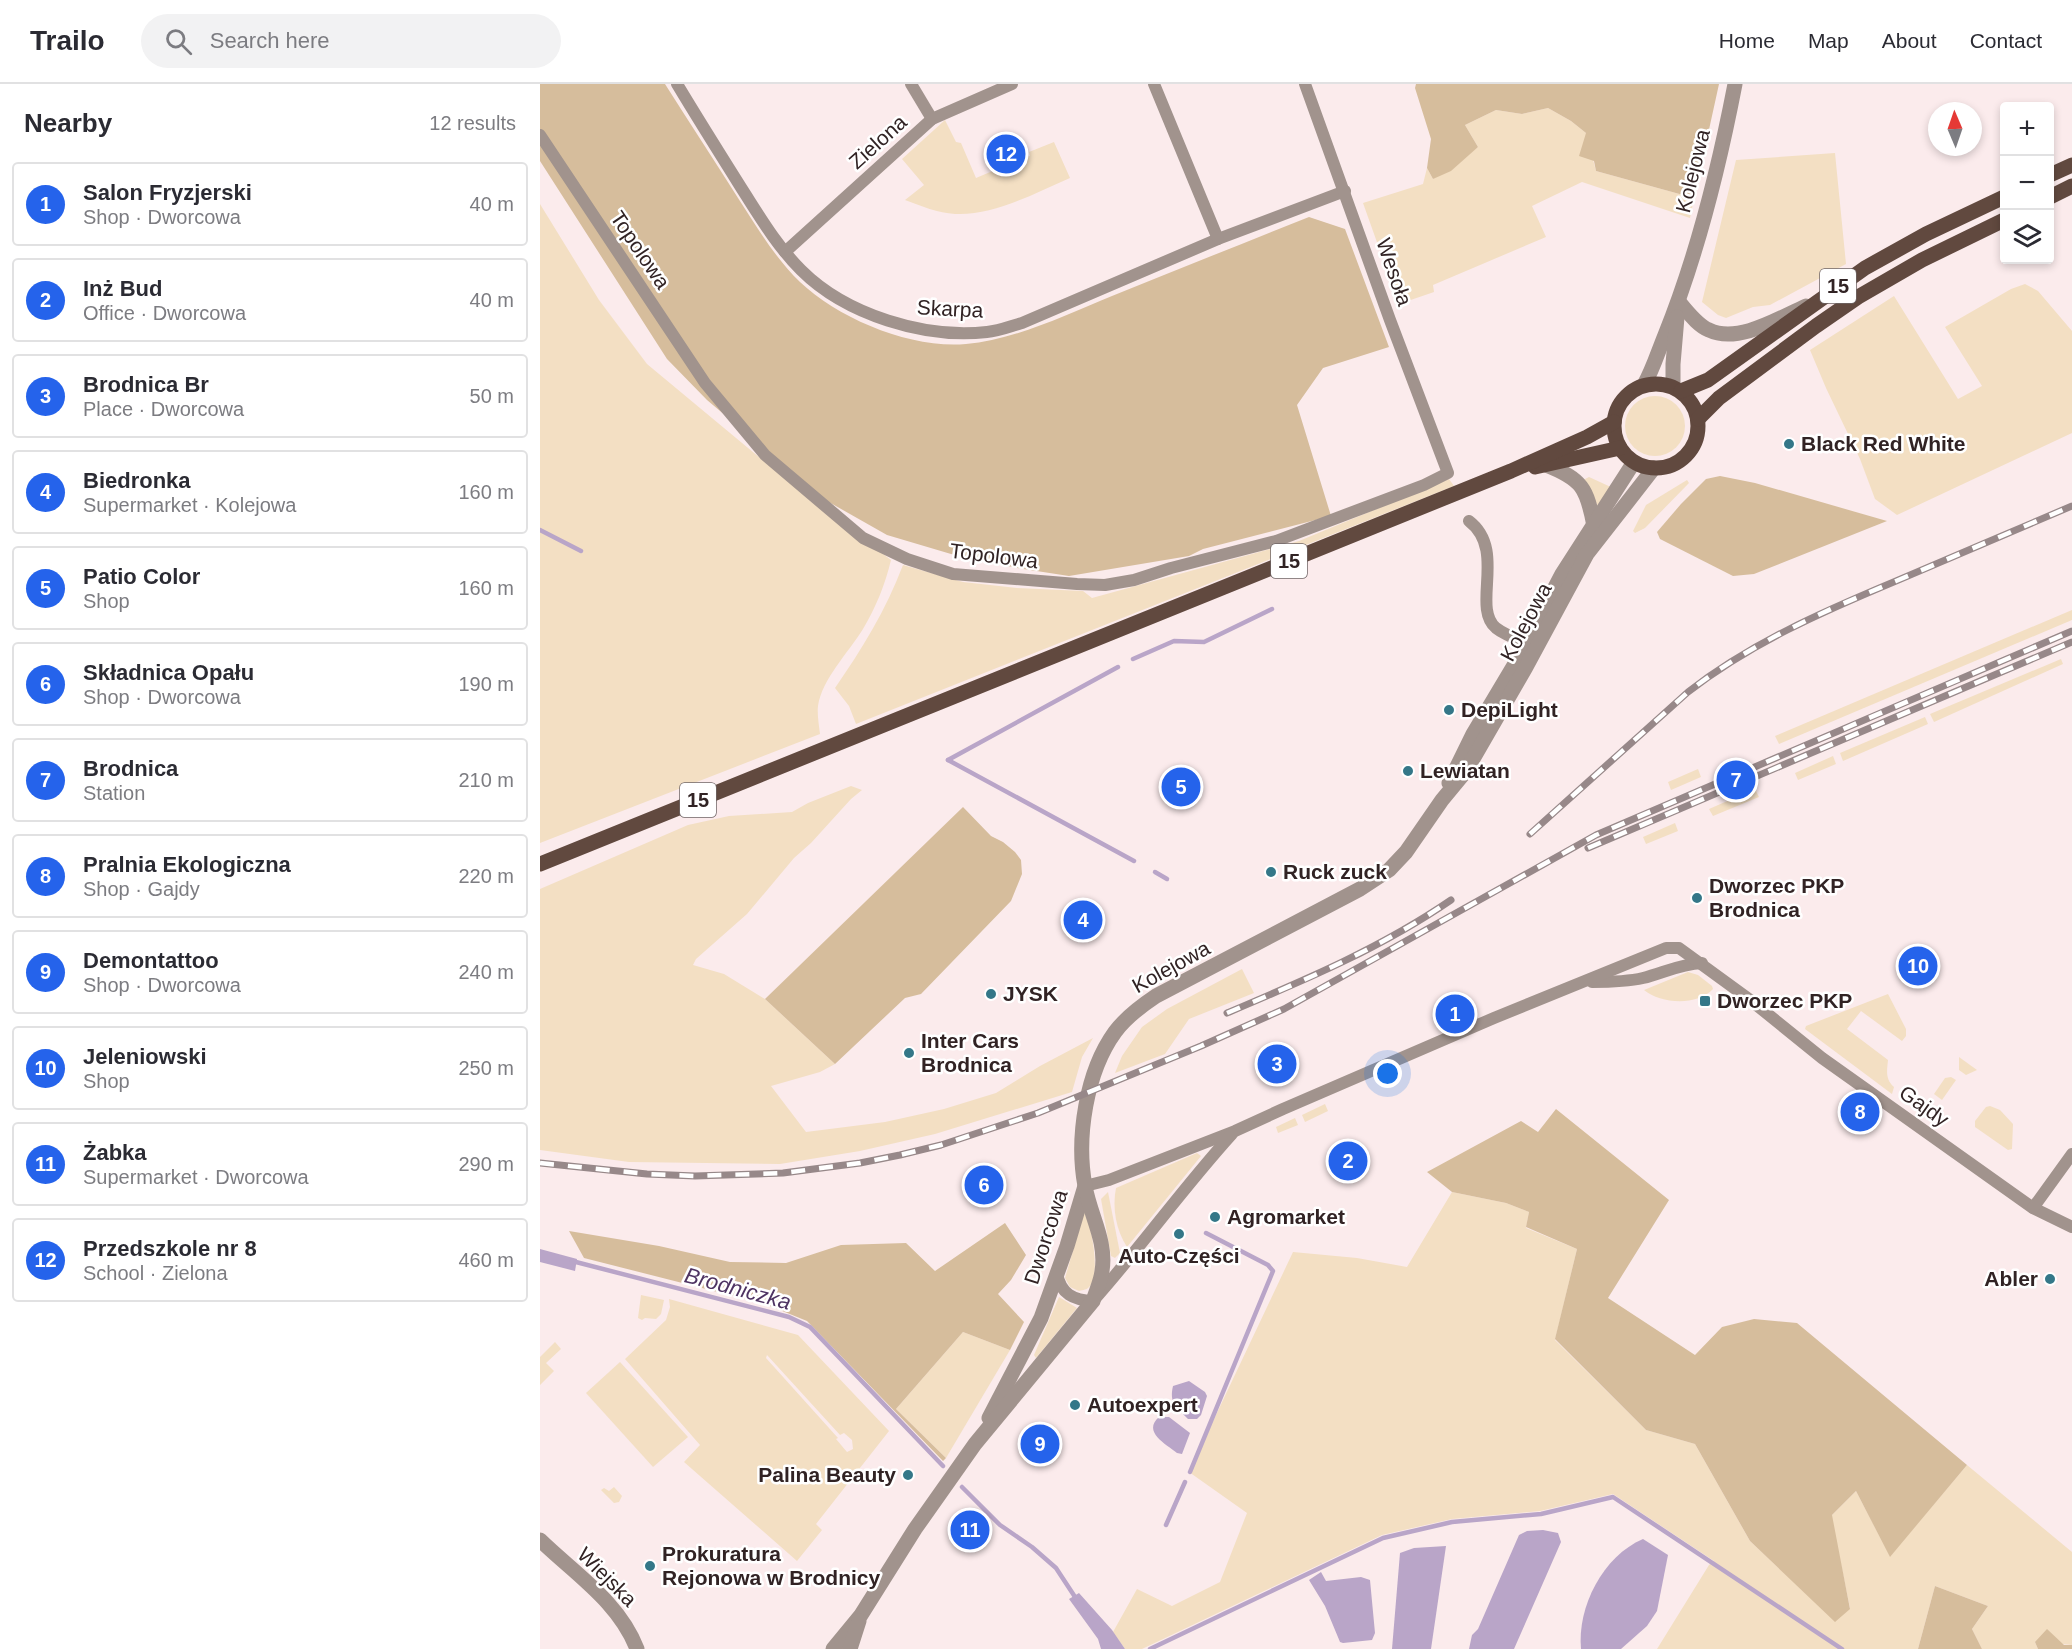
<!DOCTYPE html>
<meta charset="utf-8">
<style>
body{margin:0;font-family:Helvetica,sans-serif;background:#f2f2f3;color:#2b2b33}
.controls{position:absolute;right:18px;top:18px;display:grid;overflow:hidden;border-radius:6px;box-shadow:0 3px 9px #0003}
.controls button{width:54px;height:54px;display:grid;place-items:center;padding:0;border:0;border-bottom:2px solid #e1e1e2;background:#fff;color:#2b2b33;font:30px sans-serif}
.compass{position:absolute;left:1388px;top:18px;width:54px;height:54px;border-radius:50%;background:#fff;box-shadow:0 3px 9px #0003;rotate:358deg}
.you{position:absolute;left:848px;top:990px;width:21px;height:21px;margin:-15px;border:4px solid #fff;border-radius:50%;background:#1a73e8;box-shadow:0 0 0 9px #1a73e833}
.badge{display:grid;place-items:center;width:39px;height:39px;border-radius:50%;background:#2563eb;color:#fff;font-size:20px;font-weight:700}
.pin{position:absolute;translate:-50% -50%;border:3px solid #fff;box-shadow:0 2px 6px #0006}
.list{margin:0;padding:0;list-style:none}
h2{display:flex;justify-content:space-between;align-items:center;height:78px;margin:0;padding:0 24px;font-size:26px}
h2 small{font-size:20px;font-weight:400;color:#7c7c81}
.list li{display:grid;grid-template-columns:39px 1fr auto;gap:18px;align-items:center;box-sizing:border-box;height:84px;margin:0 12px 12px;padding:0 12px;border:2px solid #e1e1e2;border-radius:6px}
.list b{display:block;font-size:22px;white-space:nowrap}
.list p{margin:0;font-size:20px;white-space:nowrap;color:#7c7c81}
.list em{font-size:20px;font-style:normal;color:#7c7c81}
.icon{flex:none;width:33px;height:33px;fill:none;stroke:currentColor;stroke-width:2;stroke-linecap:round;stroke-linejoin:round}
.map{position:relative;flex:none;width:1532px;height:1565px;overflow:hidden}
header{display:flex;align-items:center;gap:36px;box-sizing:border-box;height:84px;padding:0 30px;background:#fff;border-bottom:2px solid #e1e1e2}
header strong{font-size:28px}
nav{display:flex;gap:33px;margin-inline-start:auto;font-size:21px}
.search{width:420px;height:54px;background:#f2f2f3;display:flex;align-items:center;gap:15px;box-sizing:border-box;padding:0 21px;border-radius:33px;color:#7c7c81;font-size:22px}
main{display:flex}
aside{flex:1;background:#fff}
.map>svg:first-child{display:block}
</style>
<header>
<strong>Trailo</strong>
<div class="search"><svg class="icon" aria-label="search" viewBox="0 0 24 24"><circle cx="10" cy="10" r="6"/><path d="M15 15l6 6"/></svg>Search here</div>
<nav><a>Home</a><a>Map</a><a>About</a><a>Contact</a></nav>
</header>
<main>
<aside>
<h2>Nearby<small>12 results</small></h2>
<ul class="list">
<li><span class="badge">1</span><div><b>Salon Fryzjerski</b><p>Shop · Dworcowa</p></div><em>40 m</em></li>
<li><span class="badge">2</span><div><b>Inż Bud</b><p>Office · Dworcowa</p></div><em>40 m</em></li>
<li><span class="badge">3</span><div><b>Brodnica Br</b><p>Place · Dworcowa</p></div><em>50 m</em></li>
<li><span class="badge">4</span><div><b>Biedronka</b><p>Supermarket · Kolejowa</p></div><em>160 m</em></li>
<li><span class="badge">5</span><div><b>Patio Color</b><p>Shop</p></div><em>160 m</em></li>
<li><span class="badge">6</span><div><b>Składnica Opału</b><p>Shop · Dworcowa</p></div><em>190 m</em></li>
<li><span class="badge">7</span><div><b>Brodnica</b><p>Station</p></div><em>210 m</em></li>
<li><span class="badge">8</span><div><b>Pralnia Ekologiczna</b><p>Shop · Gajdy</p></div><em>220 m</em></li>
<li><span class="badge">9</span><div><b>Demontattoo</b><p>Shop · Dworcowa</p></div><em>240 m</em></li>
<li><span class="badge">10</span><div><b>Jeleniowski</b><p>Shop</p></div><em>250 m</em></li>
<li><span class="badge">11</span><div><b>Żabka</b><p>Supermarket · Dworcowa</p></div><em>290 m</em></li>
<li><span class="badge">12</span><div><b>Przedszkole nr 8</b><p>School · Zielona</p></div><em>460 m</em></li>
</ul>
</aside>
<div class="map">
<svg width="1532" height="1565" viewBox="0 0 1532 1565">
<rect width="100%" height="100%" fill="#fbebec"/>
<!-- green -->
<g fill="#f3dfc3" fill-rule="evenodd">
<path d="M1008 24 1031 37 1046 49 1056 87 1154 114 1150 134 1042 98 992 122 1006 153 893 201 894 208 859 220 823 119 883 100 887 84 893 95 938 63 925 41 956 26 982 30Z"/>
<path d="M405 36 416 58 421 59 436 94 474 78 477 84 487 80 485 73 490 72 489 68 514 58 530 94C495 109 454 132 415 130 398 129 381 122 365 116L384 101 362 75Z"/>
<path d="M1295 69 1306 180 1230 221 1213 223 1186 234 1178 231 1162 218 1196 76Z"/>
<path d="M0 120 59 216 107 280 249 398 351 476C345 501 336 523 323 545 309 568 282 595 278 622 277 630 279 641 280 650L0 759Z"/>
<path d="M1485 200 1498 207 1532 247V349L1357 431 1335 415 1320 375 1286 304 1270 266 1354 212 1418 315 1442 302 1405 243 1471 205Z"/>
<circle cx="1115" cy="342" r="30"/>
<path d="M1049 393 1073 404 1058 422 1043 396Z"/>
<path d="M909 395 914 402 316 640 309 622 295 604C322 565 346 526 363 481L423 498 477 504 543 507 552 514 759 457Z"/>
<path d="M1147 396 1149 399 1105 444 1095 449 1093 447 1106 421Z"/>
<path d="M1532 526V536L1239 660 1235 652Z"/>
<path d="M1521 575 1523 580 1394 638 1390 630Z"/>
<path d="M1385 633 1388 640 1303 677 1300 669Z"/>
<path d="M1293 672 1296 680 1258 696 1255 689Z"/>
<path d="M1158 685 1161 693 1131 706 1128 698Z"/>
<path d="M311 702 322 706 311 715 271 759 254 774 207 830 156 875 153 881 184 890 225 915 295 980 280 988 231 1002 266 1048 345 1038 404 1025 456 1009 500 982 553 954 542 973 532 1008 395 1050 320 1067 240 1080 89 1078 0 1066V805L148 741 189 732 252 728 268 719Z"/>
<path d="M1215 705 1219 713 1173 732 1169 725Z"/>
<path d="M1135 739 1138 747 1106 760 1103 753Z"/>
<path d="M702 885 714 909 649 935 625 970 575 989 582 972 602 943 627 925Z"/>
<path d="M1148 888 1158 891 1172 902 1173 905C1157 922 1121 920 1104 906Z"/>
<path d="M1348 910 1366 945V952L1362 957 1321 927 1307 945 1348 976C1347 987 1345 995 1354 1003L1352 1010 1265 945 1266 942Z"/>
<path d="M1419 973 1437 986 1426 991 1419 986Z"/>
<path d="M1411 993 1416 996 1402 1016 1394 1010 1405 994Z"/>
<path d="M785 1020 788 1027 765 1038 762 1031Z"/>
<path d="M1450 1022 1460 1026 1473 1040 1472 1065 1468 1066 1435 1043V1037L1446 1023Z"/>
<path d="M755 1034 758 1041 738 1049 736 1043Z"/>
<path d="M657 1069 661 1072 587 1163C576 1146 572 1124 576 1104Z"/>
<path d="M568 1108 580 1169 575 1174 571 1172 561 1115Z"/>
<path d="M912 1108 966 1119 989 1128 986 1144 1037 1165 1015 1256 1106 1346 1155 1360 1210 1457 1295 1537 1310 1524 1291 1432 1316 1407 1350 1472 1427 1381 1532 1468V1561L1495 1558 1498 1565H1442L1432 1545 1448 1522 1395 1502 1378 1565H1117L1169 1481 1174 1477 1073 1410 1000 1427 912 1435 842 1451 602 1565H585L573 1548 597 1505 632 1522 680 1498 707 1429 649 1388 753 1168 817 1174 867 1183Z"/>
<path d="M544 1129H546C551 1143 562 1193 548 1204 546 1206 541 1206 539 1207L530 1203 525 1194Z"/>
<path d="M101 1211 124 1216 121 1230 116 1235 105 1234 102 1236 98 1234Z"/>
<path d="M519 1213 537 1224 496 1274 494 1271Z"/>
<path d="M129 1215 258 1251 349 1347 276 1440 282 1446 257 1477 144 1378 160 1361 85 1275 126 1236 130 1223ZM227 1271 300 1351 304 1349 312 1356 313 1365 307 1368 296 1355 298 1354 226 1274Z"/>
<path d="M423 1248 470 1266 406 1374 356 1325Z"/>
<path d="M15 1258 21 1265 6 1279 14 1287 0 1301V1273Z"/>
<path d="M80 1278 148 1353 113 1383 46 1309Z"/>
<path d="M74 1403 82 1412 79 1418 74 1419 61 1406 64 1404 69 1407Z"/>
</g>
<!-- forest -->
<g fill="#d6bd9c">
<path d="M0 0H125C149 38 174 76 198 114 217 143 235 174 260 198 299 235 371 265 426 260 474 256 526 231 572 212 637 186 703 159 769 133L805 145 849 263 783 284 757 321 791 432 663 465 649 472 529 492 477 484 411 470 347 451 287 417 167 316 127 275 0 77Z"/>
<path d="M876 0H1179L1154 114 1056 87 1054 77 1039 72 1046 49 1031 37 1008 24 982 30 956 26 925 41 938 63 911 87 893 95 887 84 891 55 875 4Z"/>
<path d="M1180 392 1215 399 1347 437 1214 490 1193 492 1120 455 1117 448 1141 420 1166 395Z"/>
<path d="M423 723 451 752 463 758 475 768 481 776 482 790 471 817 381 910 365 914 295 980 225 915Z"/>
<path d="M1016 1025 1129 1116 1068 1214 1155 1271 1182 1243 1214 1235 1257 1239 1427 1381 1350 1473 1316 1407 1292 1431 1310 1525 1295 1538 1210 1457 1155 1360 1106 1346 1015 1255 1037 1165 986 1143 989 1128 966 1119 912 1108 887 1088 981 1037 998 1048Z"/>
<path d="M465 1139 486 1171 471 1196 458 1210 484 1238 470 1266 423 1248 356 1325 406 1374 403 1377 267 1237 225 1220 44 1174 29 1147 119 1162 190 1178 246 1179 301 1161 366 1159 395 1187Z"/>
<path d="M1395 1502 1448 1522 1432 1545 1442 1565H1378Z"/>
<path d="M1507 1545 1524 1561H1532V1565H1498L1495 1558Z"/>
</g>
<!-- water -->
<g fill="#b9a5c8">
<path d="M0 1165 37 1175 35 1187 0 1178Z"/>
<path d="M649 1297 665 1308 667 1312 661 1331 657 1335H648C636 1323 629 1319 633 1302Z"/>
<path d="M619 1333H629L650 1349 642 1370 637 1369C626 1360 602 1348 619 1333Z"/>
<path d="M1003 1446 1018 1449 1021 1458 974 1565H929L932 1551 938 1545 979 1451 987 1447Z"/>
<path d="M1103 1455 1128 1471 1117 1527 1107 1542 1081 1565H1041C1037 1523 1063 1472 1103 1455Z"/>
<path d="M906 1462 891 1565H852L860 1469 874 1464Z"/>
<path d="M781 1488 786 1497 821 1493 830 1496 835 1549 832 1556 803 1559 800 1558 785 1522 769 1496Z"/>
<path d="M539 1509 572 1546 585 1565H561L558 1555 529 1515Z"/>
</g>
<g fill="none" stroke-linecap="round" stroke-linejoin="round">
<!-- stream -->
<g stroke="#b9a5c8" stroke-width="4.5">
<path d="M0 446 41 467"/>
<path d="M593 575 634 557 664 558 732 525"/>
<path d="M408 676 594 777"/>
<path d="M408 676 578 583"/>
<path d="M615 788 627 795"/>
<path d="M32 1177 249 1233 270 1243 403 1382"/>
<path d="M650 1388 733 1187 728 1181 666 1149"/>
<path d="M422 1403 460 1441 492 1463 516 1484 537 1516"/>
<path d="M626 1441 645 1398"/>
<path d="M610 1565 843 1454 912 1438 1001 1430 1073 1413 1302 1565"/>
</g>
<!-- minor -->
<g stroke="#a1938d" stroke-width="12">
<path d="M137 0C158 35 180 70 202 105 220 133 237 162 261 186 306 231 385 255 447 248 459 247 471 242 482 239L678 155 805 107"/>
<path d="M371 0 392 35"/>
<path d="M614 0 678 155"/>
<path d="M0 51 165 299 225 371 323 454 367 475 413 490 537 500 565 501 594 496 631 484 736 457 884 401 908 389 850 236 765 0"/>
<path d="M245 168 392 35 472 0"/>
<path d="M929 437C967 466 931 523 956 544 966 552 982 557 994 562"/>
<path d="M1052 898C1069 898 1086 898 1103 894 1123 889 1140 880 1162 879"/>
<path d="M545 1102 569 1096 695 1047 743 1025 954 934 1126 864H1139L1209 915 1282 974 1493 1124 1532 1143"/>
<path d="M1493 1124 1532 1070"/>
<path d="M517 1190C521 1210 533 1216 553 1217 601 1163 643 1104 692 1050"/>
</g>
<!-- tertiary -->
<g stroke="#a1938d" stroke-width="15">
<path d="M1139 218C1148 228 1157 241 1169 246 1198 260 1239 234 1266 222"/>
<path d="M1104 301C1113 285 1118 268 1125 251 1157 172 1179 83 1195 0"/>
<path d="M1133 303V280L1137 233"/>
<path d="M1006 381C1042 395 1047 404 1054 442"/>
<path d="M909 699 933 650 976 578 1022 490 1094 378"/>
<path d="M449 1334 501 1234 527 1162 545 1102"/>
<path d="M0 1456C35 1490 79 1518 97 1565"/>
<path d="M293 1565 321 1531 375 1445 435 1360 553 1217C556 1207 561 1197 562 1187 567 1157 550 1131 545 1102 536 1054 546 988 575 948 586 933 601 922 616 912L820 805 849 786 866 768 902 716 926 687 986 583 1047 470 1114 384"/>
<path d="M310 1565 319 1537"/>
</g>
<!-- primary -->
<g stroke="#61493f" stroke-width="15">
<path d="M1510 91 1532 81"/>
<path d="M1510 113 1532 102"/>
<circle cx="1116" cy="342" r="42"/>
<path d="M1141 307 1168 296 1325 184 1386 150 1464 113"/>
<path d="M1158 335 1179 314 1276 242 1318 213 1382 176 1464 136"/>
<path d="M995 383 1080 364"/>
<path d="M0 780 971 387 1047 353 1074 338"/>
</g>
<!-- rail casing -->
<g stroke="#978889" stroke-width="7">
<g id="rail">
<path d="M990 750 1148 608C1211 559 1282 528 1356 497 1415 472 1473 447 1532 422"/>
<path d="M1048 764 1532 558"/>
<path d="M687 929C765 896 841 864 911 816"/>
<path d="M0 1079 107 1090 155 1092 243 1089 320 1079 360 1071 401 1061 498 1029 661 962 744 925 1056 751 1532 547"/>
</g>
</g>
<!-- rail -->
<use href="#rail" stroke="#fff" stroke-width="4.5" stroke-dasharray="14" stroke-linecap="butt"/>
</g>
<!-- markers -->
<g fill="#347788" stroke="#fff" stroke-width="2">
<circle cx="1249" cy="360" r="6"/>
<circle cx="909" cy="626" r="6"/>
<circle cx="868" cy="687" r="6"/>
<circle cx="731" cy="788" r="6"/>
<circle cx="1157" cy="814" r="6"/>
<circle cx="451" cy="910" r="6"/>
<rect x="1159" y="911" width="12" height="12" rx="3"/>
<circle cx="369" cy="969" r="6"/>
<circle cx="675" cy="1133" r="6"/>
<circle cx="639" cy="1150" r="6"/>
<circle cx="1510" cy="1195" r="6"/>
<circle cx="535" cy="1321" r="6"/>
<circle cx="368" cy="1391" r="6"/>
<circle cx="110" cy="1482" r="6"/>
</g>
<g text-anchor="middle" stroke-width="5" stroke-linejoin="round" paint-order="stroke">
<!-- shield labels -->
<g fill="#fff" stroke="#6f6566" stroke-width="1.5">
<rect x="1280" y="185" width="36" height="34" rx="4.5"/>
<rect x="731" y="460" width="36" height="34" rx="4.5"/>
<rect x="140" y="699" width="36" height="34" rx="4.5"/>
</g>
<g font-size="20" font-weight="bold" fill="#312324">
<text x="1298" y="209">15</text>
<text x="749" y="484">15</text>
<text x="158" y="723">15</text>
</g>
<!-- street labels -->
<g font-size="21" fill="#312324" stroke="#fff">
<text transform="translate(338 58) rotate(-42)" y="7">Zielona</text>
<text transform="translate(1153 87) rotate(-76)" y="7">Kolejowa</text>
<text transform="translate(100 166) rotate(56)" y="7">Topolowa</text>
<text transform="translate(854 188) rotate(71)" y="7">Wesoła</text>
<text transform="translate(410 225) rotate(3)" y="7">Skarpa</text>
<text transform="translate(454 472) rotate(7)" y="7">Topolowa</text>
<text transform="translate(986 538) rotate(-62)" y="7">Kolejowa</text>
<text transform="translate(631 883) rotate(-29)" y="7">Kolejowa</text>
<text transform="translate(1384 1022) rotate(35)" y="7">Gajdy</text>
<text transform="translate(506 1153) rotate(-72)" y="7">Dworcowa</text>
<text transform="translate(67 1493) rotate(45)" y="7">Wiejska</text>
</g>
<!-- poi labels -->
<g font-size="21" font-weight="bold" fill="#312324" stroke="#fff" text-anchor="start">
<text x="1261" y="367">Black Red White</text>
<text x="921" y="633">DepiLight</text>
<text x="880" y="694">Lewiatan</text>
<text x="743" y="795">Ruck zuck</text>
<text x="1169" y="809">Dworzec PKP<tspan x="1169" dy="24">Brodnica</tspan></text>
<text x="463" y="917">JYSK</text>
<text x="1177" y="924">Dworzec PKP</text>
<text x="381" y="964">Inter Cars<tspan x="381" dy="24">Brodnica</tspan></text>
<text x="687" y="1140">Agromarket</text>
<text x="639" y="1179" text-anchor="middle">Auto-Części</text>
<text x="1498" y="1202" text-anchor="end">Abler</text>
<text x="547" y="1328">Autoexpert</text>
<text x="356" y="1398" text-anchor="end">Palina Beauty</text>
<text x="122" y="1477">Prokuratura<tspan x="122" dy="24">Rejonowa w Brodnicy</tspan></text>
</g>
<!-- water labels -->
<g font-size="22" font-style="italic" fill="#4e3362" stroke="#fff">
<text transform="translate(198 1204) rotate(15)" y="8">Brodniczka</text>
</g>
</g>
</svg>
<div class="controls">
<button>+</button>
<button>−</button>
<button><svg class="icon" aria-label="layers" viewBox="0 0 24 24"><path d="M12 4l9 5-9 5-9-5zM3 14l9 5 9-5"/></svg></button>
</div>
<svg class="compass" viewBox="-18 -18 36 36"><path d="M0-13l5 13h-10z" fill="#e53935"/><path d="M0 13l5-13h-10z" fill="#7c7c81"/></svg>
<div class="you"></div>
<div class="pin badge" style="left:915px;top:930px">1</div>
<div class="pin badge" style="left:808px;top:1077px">2</div>
<div class="pin badge" style="left:737px;top:980px">3</div>
<div class="pin badge" style="left:543px;top:836px">4</div>
<div class="pin badge" style="left:641px;top:703px">5</div>
<div class="pin badge" style="left:444px;top:1101px">6</div>
<div class="pin badge" style="left:1196px;top:696px">7</div>
<div class="pin badge" style="left:1320px;top:1028px">8</div>
<div class="pin badge" style="left:500px;top:1360px">9</div>
<div class="pin badge" style="left:1378px;top:882px">10</div>
<div class="pin badge" style="left:430px;top:1446px">11</div>
<div class="pin badge" style="left:466px;top:70px">12</div>
</div>
</main>
